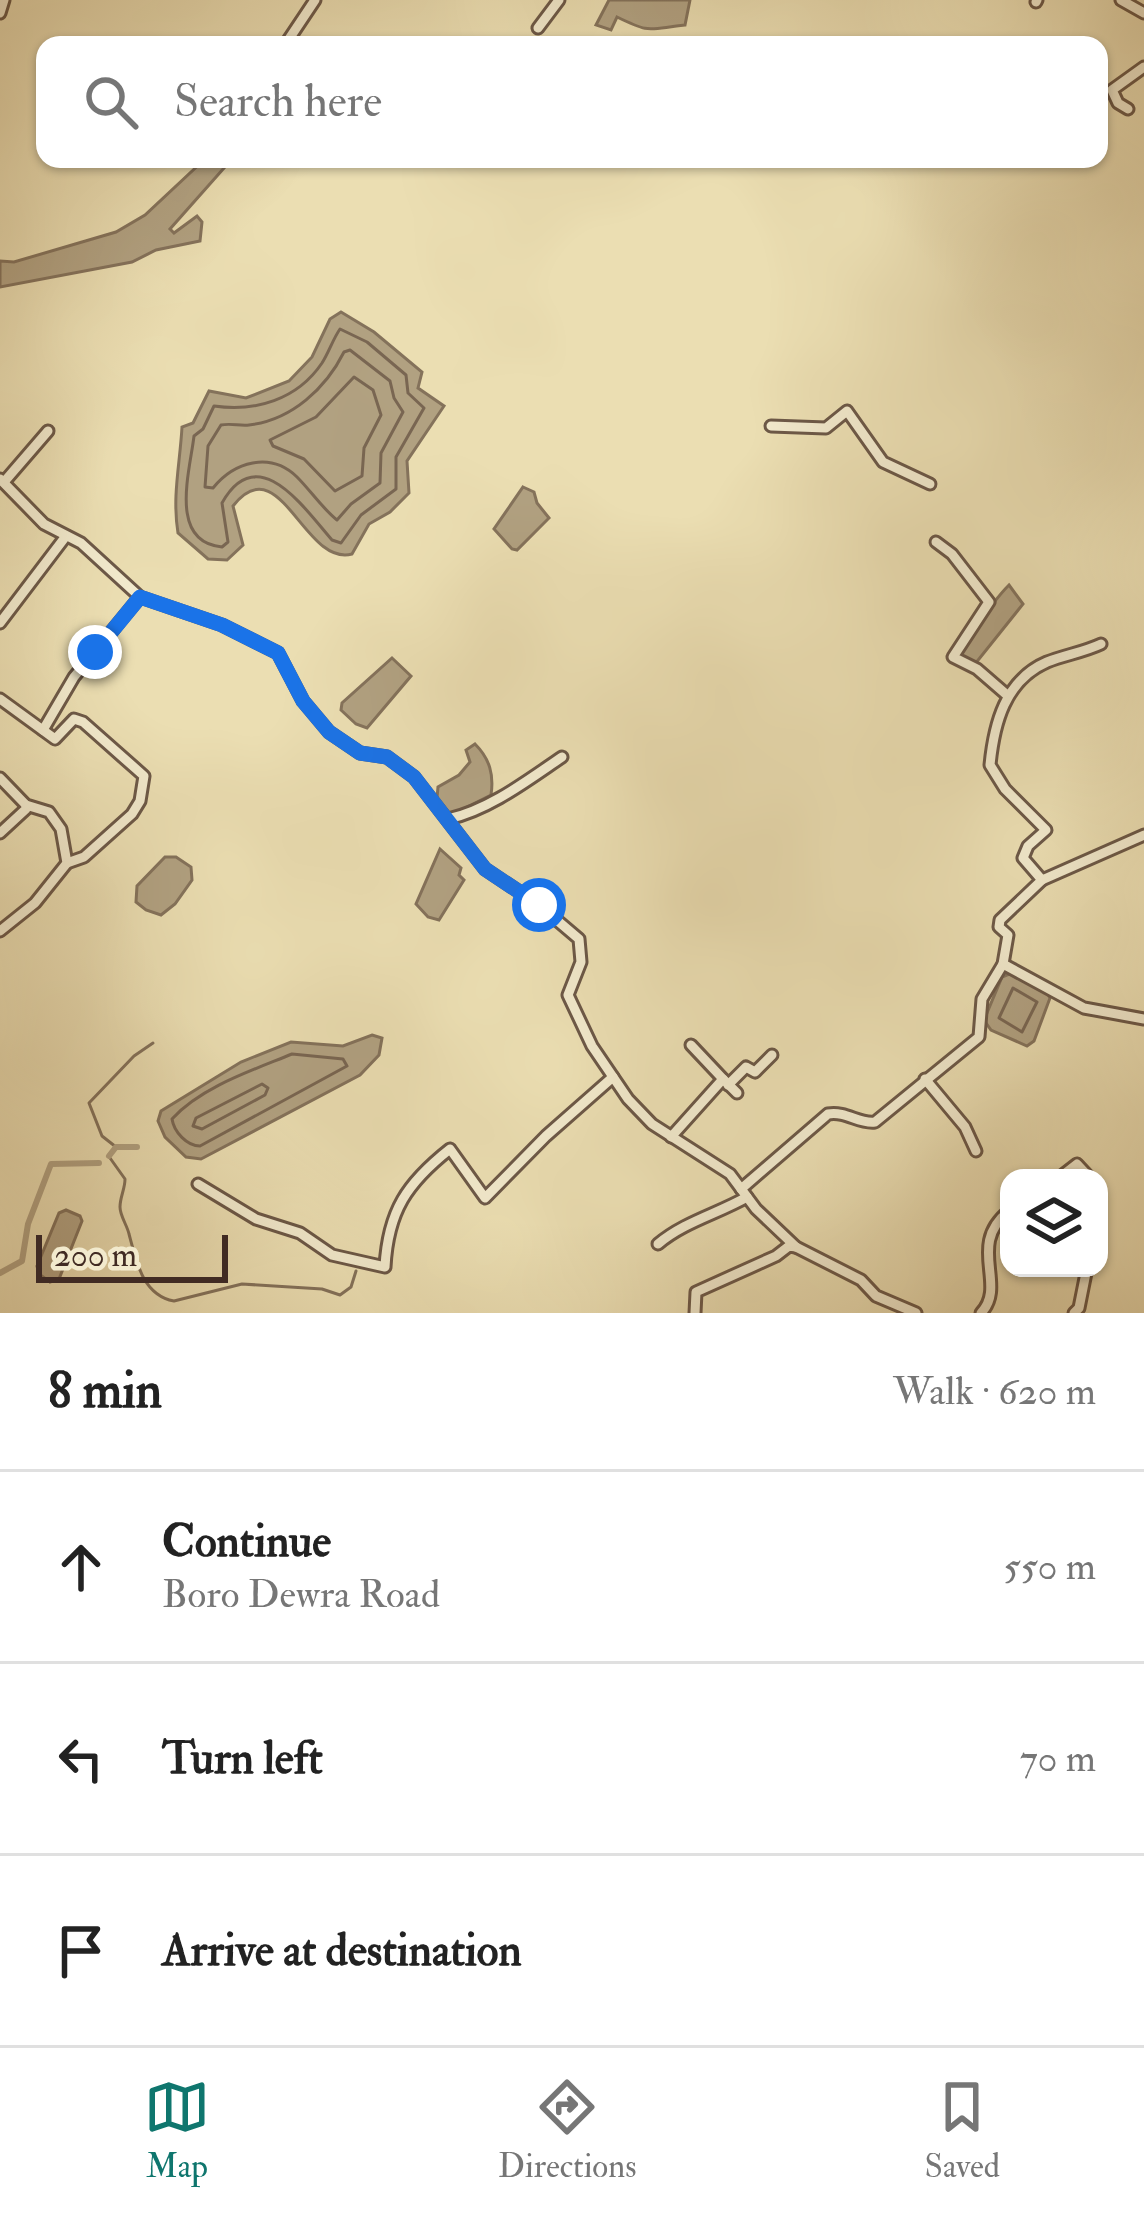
<!DOCTYPE html>
<meta charset="utf-8">
<style>
body{margin:0;font-family:"IM FELL Double Pica",serif;background:#f2f2f2;color:#222}
.controls{position:absolute;right:36px;bottom:36px;display:grid;overflow:hidden;border-radius:24px;box-shadow:0 3px 9px #0004}
.controls button{width:108px;height:108px;display:grid;place-items:center;padding:0;border:0;border-bottom:3px solid #e0e0e0;background:#fff;color:#222;font:60px sans-serif}
.scale{position:absolute;left:36px;bottom:30px;width:192px;box-sizing:border-box;padding-left:12px;border:6px solid #412b23;border-top:0;font-size:33px;line-height:42px;white-space:nowrap;color:#412b23;-webkit-text-stroke:9px #f2eacd;paint-order:stroke}
.stop{position:absolute;width:36px;height:36px;margin:-27px;border:9px solid #1a73e8;border-radius:50%;background:#fff}
.stop.end{background:#1a73e8;border-color:#fff;box-shadow:0 3px 12px #0008}
.list{margin:0;padding:0;list-style:none}
h2{display:flex;justify-content:space-between;align-items:center;height:156px;margin:0;padding:0 48px;font-size:51px}
h2 small{font-size:39px;font-weight:400;color:#767676}
.list li{display:grid;grid-template-columns:78px 1fr auto;gap:36px;align-items:center;box-sizing:border-box;height:192px;padding:0 48px;border-top:3px solid #e0e0e0}
.list b{display:block;font-size:45px;white-space:nowrap}
.list p{margin:0;font-size:39px;white-space:nowrap;color:#767676}
.list em{font-size:39px;font-style:normal;color:#767676}
.icon{flex:none;width:66px;height:66px;fill:none;stroke:currentColor;stroke-width:2;stroke-linecap:round;stroke-linejoin:round}
.map{position:relative;flex:none;width:1144px;height:1313px;overflow:hidden}
.search{position:absolute;background:#fff;box-shadow:0 3px 9px #0004;left:36px;right:36px;top:36px;height:132px;display:flex;align-items:center;gap:30px;box-sizing:border-box;padding:0 42px;border-radius:24px;color:#767676;font-size:45px}
.sheet{height:732px;background:#fff}
nav{display:flex;justify-content:space-around;align-items:center;box-sizing:border-box;height:168px;border-top:3px solid #e0e0e0;background:#fff;font-size:33px;color:#767676}
nav a{display:grid;justify-items:center;gap:6px}
nav .on{color:#0f766e}
.map>svg:first-child{display:block}
</style>
<div class="map">
<svg width="1144" height="1313" viewBox="0 0 1144 1313">
<rect width="100%" height="100%" fill="#ebdeb2"/>
<filter id="stains"><feTurbulence type="fractalNoise" baseFrequency=".00167" numOctaves="4"/><feColorMatrix values="0 0 0 0 .2 0 0 0 0 .09 0 0 0 0 .02 0 0 0 .5 -.17"/></filter>
<radialGradient id="worn" r=".72"><stop offset=".6" stop-color="#630" stop-opacity="0"/><stop offset="1" stop-color="#630" stop-opacity=".3"/></radialGradient>
<!-- water -->
<g fill="#b1a181" stroke="#84725b" stroke-width="3">
<path d="M609 0H690L685 25C647 29 652 34 617 17L611 30 596 25Z"/>
<path d="M205 159H232L170 229 174 233 197 216 202 222 200 241 156 250 132 262 0 287V261L14 262 116 232 145 215Z"/>
<path d="M341 312 374 332 422 372 418 388 444 406 407 461 409 493 390 512 369 524 352 554C304 567 280 446 233 506L243 545 227 560 208 559 178 533C172 496 180 464 182 427L193 423 209 391 246 398 289 381 312 357 330 319Z"/>
<path d="M523 487 534 492 537 503 549 518 517 550 512 549 494 529Z"/>
<path d="M1009 585 1023 604 975 664 958 653C975 630 989 605 1009 585Z"/>
<path d="M392 658 411 676 367 728 356 724 341 710 342 703Z"/>
<path d="M475 744C490 759 494 775 491 795L451 815 437 798 438 787 459 775 470 762 466 750Z"/>
<path d="M440 849 461 868 459 875 464 880 439 920 428 917 416 904Z"/>
<path d="M165 857H176L191 867 192 880 175 904 161 915 146 910 136 902 137 886Z"/>
<path d="M1014 972 1046 991 1050 998 1034 1041 1027 1046 991 1030 984 1020 1002 977Z"/>
<path d="M372 1035 382 1038 379 1055 360 1075 201 1159 186 1157 165 1137 158 1121 161 1111 241 1062 291 1042 343 1046Z"/>
<path d="M66 1210 80 1216 82 1221 59 1279 50 1282 39 1274 37 1266 59 1213Z"/>
</g>
<g fill="none" stroke-linecap="round" stroke-linejoin="round">
<!-- shore -->
<g stroke="#796652" stroke-width="3">
<path d="M340 329 367 342 406 375 408 393 424 408 396 457V489L361 515 341 543 332 540C304 508 258 439 222 503L228 542 222 547C168 542 190 471 194 436L203 429 214 406C255 412 297 400 322 363 329 352 333 339 340 329Z"/>
<path d="M350 350 390 381 394 398 403 412 381 453 380 483 351 504 337 520C322 508 311 491 297 477 270 451 234 462 213 488L205 487 208 446 221 425C231 423 239 426 249 425 292 420 326 388 344 352Z"/>
<path d="M354 377 373 390 381 415 364 448 362 476 335 491 304 459 273 446 270 440 316 417Z"/>
<path d="M1013 988 1037 1002 1022 1032 999 1018Z"/>
<path d="M292 1054 343 1059 347 1066 200 1146C187 1146 174 1132 172 1119 201 1087 253 1070 292 1054Z"/>
<path d="M262 1084 268 1088 265 1095 202 1129 193 1126 196 1118Z"/>
</g>
<!-- stream -->
<g stroke="#84725b" stroke-width="3">
<path d="M116 1147 102 1136 89 1103 134 1056 153 1043"/>
<path d="M110 1158 125 1179C125 1189 120 1197 120 1207 120 1216 127 1225 129 1234 136 1260 142 1295 174 1301L242 1284 322 1289 340 1295 351 1287 356 1271"/>
</g>
<!-- canal -->
<g stroke="#b1a181" stroke-width="6">
<path d="M109 1156 116 1147H137"/>
<path d="M0 1273 22 1261 28 1224 51 1164 99 1163"/>
</g>
<!-- minor casing -->
<g stroke="#6c5847" stroke-width="15">
<g id="minor">
<path d="M1121 0 1144 13"/>
<path d="M1036 2 1037 0"/>
<path d="M0 13 4 0"/>
<path d="M538 28 559 0"/>
<path d="M285 45 315 0"/>
<path d="M1128 109 1118 103 1112 90 1144 67"/>
<path d="M771 426 826 428 847 411 883 462 930 484"/>
<path d="M0 479 44 524 81 543 140 597 222 625 278 653 303 701 329 732 360 753 387 757 414 777 485 869 539 905 579 939 581 962 568 995 592 1046 628 1099 652 1124 730 1174 756 1209 796 1247 861 1280 876 1296 916 1313"/>
<path d="M4 482 48 431"/>
<path d="M936 542 952 554 989 602 953 657 977 669 1007 695"/>
<path d="M0 623 66 536"/>
<path d="M0 699 55 739 74 719 83 722 144 776 140 801 132 814 84 857 67 863"/>
<path d="M43 730 74 677 140 597"/>
<path d="M0 778 26 805 49 812 61 829 67 863 35 903 0 931"/>
<path d="M448 819C489 810 528 780 562 757"/>
<path d="M0 833 26 809V805"/>
<path d="M1042 880 1144 835"/>
<path d="M1003 964 1084 1008 1144 1019"/>
<path d="M691 1045 723 1079"/>
<path d="M925 1079 965 1127 976 1151"/>
<path d="M728 1085 746 1067 755 1072 772 1055"/>
<path d="M671 1137 723 1079 737 1093"/>
<path d="M1059 1178 1077 1164 1090 1178"/>
<path d="M198 1184 256 1219 300 1233 332 1255 385 1267C388 1211 407 1183 450 1149L485 1198 546 1136 613 1077"/>
<path d="M741 1189 828 1114C847 1111 858 1124 875 1122L979 1037 982 999 1003 964 1008 935 999 927 1000 920 1042 880 1023 858 1028 846 1046 830 1005 789 990 765C994 724 1005 680 1047 662 1065 655 1084 652 1101 644"/>
<path d="M1099 1216V1225"/>
<path d="M658 1244C684 1222 717 1214 747 1197"/>
<path d="M695 1313 696 1292 776 1256 789 1246 796 1247"/>
<path d="M981 1313C1008 1285 966 1245 1009 1211"/>
<path d="M1074 1313 1079 1308 1087 1268"/>
</g>
</g>
<!-- minor -->
<use href="#minor" stroke="#f2eacd" stroke-width="9"/>
</g>
<g fill="none" stroke-linecap="round" stroke-linejoin="round">
<!-- route -->
<path stroke="#1a73e8" stroke-width="15" d="M95 652 140 597 222 625 278 653 303 701 329 732 360 753 387 757 414 777 485 869 539 905"/>
</g>
<rect width="100%" height="100%" filter="url(#stains)"/>
<rect width="100%" height="100%" fill="url(#worn)"/>
</svg>
<div class="controls">
<button><svg class="icon" aria-label="layers" viewBox="0 0 24 24"><path d="M12 4l9 5-9 5-9-5zM3 14l9 5 9-5"/></svg></button>
</div>
<div class="scale">200 m</div>
<div class="stop" style="left:539px;top:905px"></div>
<div class="stop end" style="left:95px;top:652px"></div>
<div class="search"><svg class="icon" aria-label="search" viewBox="0 0 24 24"><circle cx="10" cy="10" r="6"/><path d="M15 15l6 6"/></svg>Search here</div>
</div>
<section class="sheet">
<h2>8 min<small>Walk · 620 m</small></h2>
<ul class="list">
<li><svg class="icon" aria-label="ahead" viewBox="0 0 24 24"><path d="M12 20V5M6 11l6-6 6 6"/></svg><div><b>Continue</b><p>Boro Dewra Road</p></div><em>550 m</em></li>
<li><svg class="icon" aria-label="left" viewBox="0 0 24 24"><path d="M17 20v-9H6M10 6l-5 5 5 5"/></svg><div><b>Turn left</b></div><em>70 m</em></li>
<li><svg class="icon" aria-label="arrive" viewBox="0 0 24 24"><path d="M6 21V4h12l-3 4 3 4H6"/></svg><div><b>Arrive at destination</b></div></li>
</ul>
</section>
<nav>
<a class="on"><svg class="icon" aria-label="map" viewBox="0 0 24 24"><path d="M3 6l6-2 6 2 6-2v14l-6 2-6-2-6 2zM9 4v14M15 6v14"/></svg>Map</a>
<a><svg class="icon" aria-label="directions" viewBox="0 0 24 24"><path d="M12 3l9 9-9 9-9-9zM9 14v-3h6M13 9l2 2-2 2"/></svg>Directions</a>
<a><svg class="icon" aria-label="saved" viewBox="0 0 24 24"><path d="M7 4h10v16l-5-4-5 4z"/></svg>Saved</a>
</nav>
